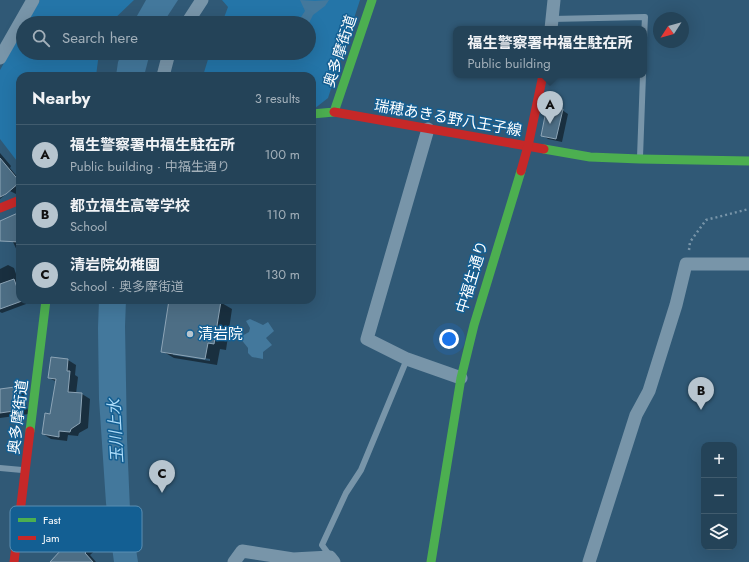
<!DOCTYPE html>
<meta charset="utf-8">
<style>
body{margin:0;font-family:Jost,"Noto Sans JP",sans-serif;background:#2c4a5e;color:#f1f3f6}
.controls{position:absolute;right:12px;bottom:12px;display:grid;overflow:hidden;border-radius:8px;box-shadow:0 4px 16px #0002}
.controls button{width:36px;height:36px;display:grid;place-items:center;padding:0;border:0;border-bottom:1px solid #415c6e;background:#244358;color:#f1f3f6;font:20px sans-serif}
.compass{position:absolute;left:653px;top:12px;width:36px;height:36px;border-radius:50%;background:#244358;box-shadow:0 4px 16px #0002;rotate:234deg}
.you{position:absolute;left:449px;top:339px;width:14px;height:14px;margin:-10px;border:3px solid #fff;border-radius:50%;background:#1a73e8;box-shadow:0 0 0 6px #1a73e833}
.badge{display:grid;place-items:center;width:26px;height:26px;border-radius:50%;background:#b7c5cf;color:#111;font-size:13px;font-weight:700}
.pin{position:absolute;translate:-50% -33px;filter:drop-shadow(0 1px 2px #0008)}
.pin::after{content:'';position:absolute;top:21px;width:14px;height:12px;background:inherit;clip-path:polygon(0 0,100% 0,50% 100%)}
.popup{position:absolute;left:453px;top:26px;width:194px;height:52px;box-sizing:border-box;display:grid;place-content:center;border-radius:8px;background:#244358;filter:drop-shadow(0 1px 3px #0005);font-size:13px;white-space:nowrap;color:#a3b0ba}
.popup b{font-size:15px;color:#f1f3f6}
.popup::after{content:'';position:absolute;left:50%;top:100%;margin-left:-8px;border:8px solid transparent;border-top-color:#244358}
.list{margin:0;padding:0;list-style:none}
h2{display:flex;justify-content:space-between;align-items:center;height:52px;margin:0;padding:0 16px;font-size:17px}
h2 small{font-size:13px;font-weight:400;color:#a3b0ba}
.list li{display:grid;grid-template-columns:26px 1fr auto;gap:12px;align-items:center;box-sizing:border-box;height:60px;padding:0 16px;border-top:1px solid #415c6e}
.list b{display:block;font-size:15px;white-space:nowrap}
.list p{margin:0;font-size:13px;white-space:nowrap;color:#a3b0ba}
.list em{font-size:13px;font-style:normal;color:#a3b0ba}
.icon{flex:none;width:22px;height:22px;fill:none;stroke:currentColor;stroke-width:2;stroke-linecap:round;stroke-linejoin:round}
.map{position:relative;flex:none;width:749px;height:562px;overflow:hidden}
.search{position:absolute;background:#244358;box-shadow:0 4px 16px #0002;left:16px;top:16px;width:300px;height:44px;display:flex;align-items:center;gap:10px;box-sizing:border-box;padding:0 14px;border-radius:22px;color:#a3b0ba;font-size:15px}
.panel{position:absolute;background:#244358;box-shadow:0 4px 16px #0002;left:16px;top:72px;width:300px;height:232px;border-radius:12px}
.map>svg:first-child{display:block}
</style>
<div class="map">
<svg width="749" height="562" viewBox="0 0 749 562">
<rect width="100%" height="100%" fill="#305976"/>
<!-- green -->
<g fill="#2475a8">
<path d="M40 0H134L110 23H27Z"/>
<path d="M222 0H360L328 98 314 109H312V76H203L205 69 210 53H309V23H222L228 7Z"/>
<path d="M23 30V53H99L96 76H20V165L0 139V70Z"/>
</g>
<!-- water -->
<g fill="#43789c">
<path d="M146 0H178L163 23H133Z"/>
<path d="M300 0 315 1 329 0 325 6 313 15 309 23H297L305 11Z"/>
<path d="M122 53H150L144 76H116L118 62Z"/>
<path d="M99 300H126L125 326 127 439 130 510 138 562H114L106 503 99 399 98 328Z"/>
<path d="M250 319 263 325 268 322 274 331 266 338 272 345 263 352V359L252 357 248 353V348L240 338 242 336 249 332 250 328 246 321Z"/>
</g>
<!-- shadow -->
<g fill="#0007" fill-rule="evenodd">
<path d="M562 110 568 114 562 142 548 139 542 135Z"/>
<path d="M0 153 11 166 10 168 20 180V190L16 194 10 191 0 199Z"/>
<path d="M20 213V257L5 225Z"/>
<path d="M8 265 14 268 20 286V300H25L26 304 2 313 0 312V269Z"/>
<path d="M187 300H206L220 302 232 309 226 350 220 349 217 365 174 358 162 351 187 303ZM173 353 210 359V361L173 355Z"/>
<path d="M51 358 68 360 76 365 75 375 78 377 76 394H82L90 399 88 428 79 433 78 436 68 435 67 441 51 439 43 434 51 415 57 382 49 378Z"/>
<path d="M15 388 23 392 24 394 25 401 29 414 0 418V390Z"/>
<path d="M82 533 87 536 99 547 90 555 96 562H52Z"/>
</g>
<!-- building -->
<g fill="#4d6e85" stroke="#8da5b7">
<path d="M547 106 563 109 556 139 541 136Z"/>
<path d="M0 158 20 182 6 194 0 197Z"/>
<path d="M20 212V242L0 241V221Z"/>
<path d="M14 279 20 296V300H21L22 301 0 309V284Z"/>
<path d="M169 300 186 302V300H212L221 301 214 344 208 343 205 359 161 352Z"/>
<path d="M51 357 68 359 67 371H70L68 392 82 393 80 423 71 429 70 432 59 431V437L42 434 45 413 50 414 56 379 48 378Z"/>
<path d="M15 387V389L16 388 17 397H20L21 410 0 413V389Z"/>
<path d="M82 532 94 543 85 553 93 562H50L73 537 75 538Z"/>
</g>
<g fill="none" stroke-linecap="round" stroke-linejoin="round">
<!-- path -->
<path stroke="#7895a9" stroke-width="2.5" stroke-dasharray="2 3" stroke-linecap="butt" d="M689 250 690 242 706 220 749 209"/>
<!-- lane -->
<g stroke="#7895a9" stroke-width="6">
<path d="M552 19 645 17 644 38"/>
<path d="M640 157 643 75"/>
<path d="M0 468 22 470"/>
<path d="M330 556 322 545 346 493 361 470 407 359"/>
</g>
<!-- street -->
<g stroke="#7895a9" stroke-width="13">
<path d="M187 23 202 0"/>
<path d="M551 29 554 0"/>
<path d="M0 58 33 0"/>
<path d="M163 76 169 53"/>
<path d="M428 129 367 339 407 359 461 378"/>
<path d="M234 562 242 551 293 559 330 557 334 562"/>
<path d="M589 562 636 415 649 391 676 305 686 264H749"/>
</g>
<!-- fast -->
<g stroke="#4caf50" stroke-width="9">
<path d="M312 114 334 112 372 0"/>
<path d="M544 149 590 157 640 159 749 161"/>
<path d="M30 431 46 300"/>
<path d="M431 562 461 378 474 325 521 171"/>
</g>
<!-- jam -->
<g stroke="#c62828" stroke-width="9">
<path d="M334 112 544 149"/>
<path d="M521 171 528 146 543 75"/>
<path d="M0 208 20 200"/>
<path d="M14 562 30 431"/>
</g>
</g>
<!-- markers -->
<circle fill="#b7c5cf" stroke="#135f93" stroke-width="1.5" cx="190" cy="334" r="4"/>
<g text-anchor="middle" stroke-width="3" stroke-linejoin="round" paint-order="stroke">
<!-- street labels -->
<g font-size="15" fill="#fff" stroke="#135f93">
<text transform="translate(340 51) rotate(-72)" y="5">奥多摩街道</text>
<text transform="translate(448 118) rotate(10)" y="5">瑞穂あきる野八王子線</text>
<text transform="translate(472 277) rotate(-73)" y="5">中福生通り</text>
<text transform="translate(18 417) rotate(-83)" y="5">奥多摩街道</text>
</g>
<!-- poi labels -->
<g font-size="15" fill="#fff" stroke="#135f93" text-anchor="start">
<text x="198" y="339">清岩院</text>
</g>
<!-- water labels -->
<g font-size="16" font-style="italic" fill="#addcf9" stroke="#135f93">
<text transform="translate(115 431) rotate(-93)" y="6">玉川上水</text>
</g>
</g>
<!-- legend -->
<rect x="10" y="506" width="132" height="46" rx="6" fill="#135f93" stroke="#5a8fb3" stroke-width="1"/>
<rect x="18" y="518" width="18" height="4" fill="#4caf50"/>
<rect x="18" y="536" width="18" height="4" fill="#c62828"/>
<g font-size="11" fill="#fff">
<text x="43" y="524">Fast</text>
<text x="43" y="542">Jam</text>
</g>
</svg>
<div class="controls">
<button>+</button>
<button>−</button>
<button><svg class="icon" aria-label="layers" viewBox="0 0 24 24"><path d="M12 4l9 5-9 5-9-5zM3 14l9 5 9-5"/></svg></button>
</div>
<svg class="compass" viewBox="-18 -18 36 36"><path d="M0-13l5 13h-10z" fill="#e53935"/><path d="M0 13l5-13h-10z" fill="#a3b0ba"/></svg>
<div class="you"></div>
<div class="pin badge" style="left:550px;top:124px">A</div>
<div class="popup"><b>福生警察署中福生駐在所</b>Public building</div>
<div class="pin badge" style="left:701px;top:410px">B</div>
<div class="pin badge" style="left:162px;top:493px">C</div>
<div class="search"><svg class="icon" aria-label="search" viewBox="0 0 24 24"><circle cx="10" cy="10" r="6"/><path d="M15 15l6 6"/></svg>Search here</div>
<section class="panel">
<h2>Nearby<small>3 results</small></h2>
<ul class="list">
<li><span class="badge">A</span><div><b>福生警察署中福生駐在所</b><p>Public building · 中福生通り</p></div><em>100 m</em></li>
<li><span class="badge">B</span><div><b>都立福生高等学校</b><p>School</p></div><em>110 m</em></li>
<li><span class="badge">C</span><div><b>清岩院幼稚園</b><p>School · 奥多摩街道</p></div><em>130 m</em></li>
</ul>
</section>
</div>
